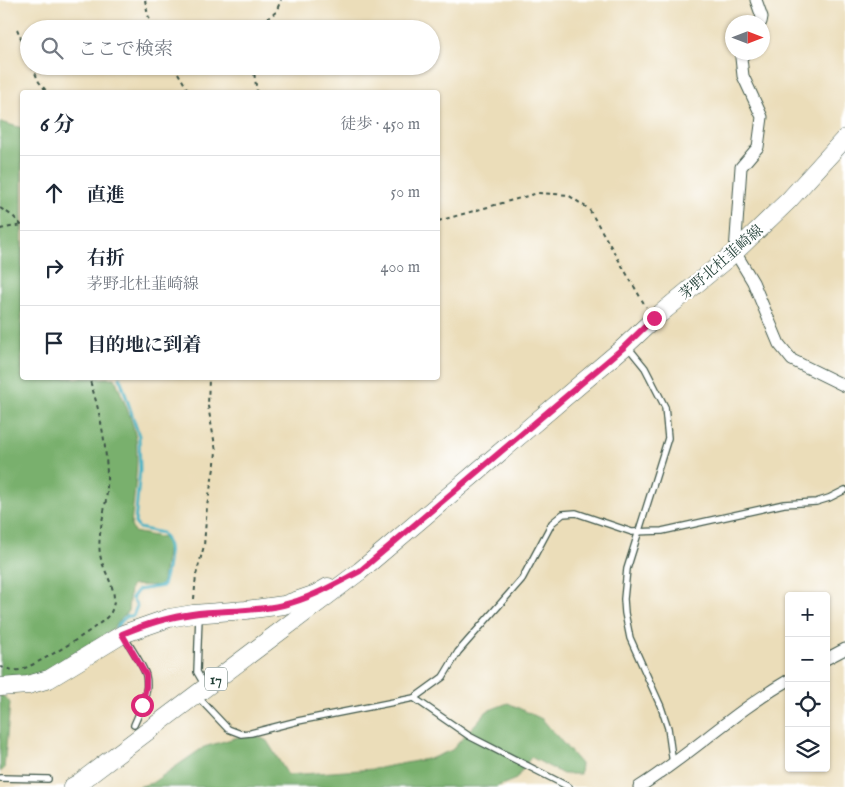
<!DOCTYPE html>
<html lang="ja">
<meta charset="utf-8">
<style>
body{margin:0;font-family:"IM FELL English","Noto Serif JP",serif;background:#f6f6f7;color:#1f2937}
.controls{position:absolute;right:15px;bottom:15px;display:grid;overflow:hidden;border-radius:5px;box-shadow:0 1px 4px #0004}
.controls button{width:45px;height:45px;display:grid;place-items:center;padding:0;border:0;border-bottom:1px solid #e0e1e3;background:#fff;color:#1f2937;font:25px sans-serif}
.compass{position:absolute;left:725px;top:15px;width:45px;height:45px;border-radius:50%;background:#fff;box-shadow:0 1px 4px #0004;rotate:90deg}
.stop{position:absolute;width:15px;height:15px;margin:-11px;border:4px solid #db2777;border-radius:50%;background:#fff}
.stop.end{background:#db2777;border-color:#fff;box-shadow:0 1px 5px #0008}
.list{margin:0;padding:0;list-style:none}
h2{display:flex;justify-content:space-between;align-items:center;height:65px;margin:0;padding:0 20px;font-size:21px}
h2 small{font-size:16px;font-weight:400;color:#747a83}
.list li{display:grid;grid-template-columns:32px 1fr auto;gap:15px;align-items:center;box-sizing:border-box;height:75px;padding:0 20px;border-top:1px solid #e0e1e3}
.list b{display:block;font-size:19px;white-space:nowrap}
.list p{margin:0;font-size:16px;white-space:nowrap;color:#747a83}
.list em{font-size:16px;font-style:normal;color:#747a83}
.icon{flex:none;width:28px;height:28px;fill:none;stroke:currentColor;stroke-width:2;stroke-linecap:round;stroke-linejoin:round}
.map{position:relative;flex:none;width:845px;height:787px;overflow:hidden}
.search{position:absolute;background:#fff;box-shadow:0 1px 4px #0004;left:20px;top:20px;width:420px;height:55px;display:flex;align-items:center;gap:12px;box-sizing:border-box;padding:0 18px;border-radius:28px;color:#747a83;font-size:19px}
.panel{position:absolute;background:#fff;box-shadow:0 1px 4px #0004;left:20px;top:90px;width:420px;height:290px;border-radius:5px}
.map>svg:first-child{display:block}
</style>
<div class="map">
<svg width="845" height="787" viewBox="0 0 845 787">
<rect width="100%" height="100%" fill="#fff"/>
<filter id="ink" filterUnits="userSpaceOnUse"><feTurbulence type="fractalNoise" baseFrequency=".02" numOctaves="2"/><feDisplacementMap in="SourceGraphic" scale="10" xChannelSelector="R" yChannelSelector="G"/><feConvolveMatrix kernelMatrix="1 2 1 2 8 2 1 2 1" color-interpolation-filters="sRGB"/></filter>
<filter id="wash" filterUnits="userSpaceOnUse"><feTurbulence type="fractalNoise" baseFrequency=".0096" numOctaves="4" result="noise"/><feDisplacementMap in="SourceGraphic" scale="20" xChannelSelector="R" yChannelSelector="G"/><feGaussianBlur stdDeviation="1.12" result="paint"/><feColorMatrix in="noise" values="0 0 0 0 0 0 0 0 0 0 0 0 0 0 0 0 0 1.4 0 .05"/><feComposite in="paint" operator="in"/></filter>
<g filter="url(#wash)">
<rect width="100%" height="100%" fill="#ebddb9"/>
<!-- forest -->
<g fill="#79b06d" stroke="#4c7650">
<path d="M0 122 22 128V378H115C122 398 133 419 136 440 139 467 133 499 131 526L134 532 164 538 168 546 162 584 158 586 133 585 130 588 128 611 111 631 38 676 0 681Z"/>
<path d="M0 695 6 698 10 703 4 769 0 772Z"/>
<path d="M508 703 542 719 581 764 580 774H563L531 757 516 779 496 787H137L152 783 204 747 252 733 267 741 288 775 374 769 432 758 452 750 487 711Z"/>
</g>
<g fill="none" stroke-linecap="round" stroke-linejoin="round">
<!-- stream -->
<path stroke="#47b2c4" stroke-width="3" d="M116 629 118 625 127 616H133L137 606 132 598 138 590 163 586C167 570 174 547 162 533L139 528 135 523 140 470 139 436 120 378"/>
</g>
</g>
<g filter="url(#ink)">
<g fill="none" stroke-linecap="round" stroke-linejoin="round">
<!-- lane casing -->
<g stroke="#3e5548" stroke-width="8">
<g id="lane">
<path d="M628 347 645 368 665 407 668 438 627 569 624 599 625 613 630 638 661 707 668 728 673 764"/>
<path d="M199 616 197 672 204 684"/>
<path d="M123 635C129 645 144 666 146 676 150 692 140 711 134 725"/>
<path d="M197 696 228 729 241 734 251 733 298 721 414 698 469 736 569 787"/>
<path d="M414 698 443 677 458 652 522 579 552 523 563 514 576 513 632 532 662 531 784 504 816 502 829 498 845 490"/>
<path d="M0 778 48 779"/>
</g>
</g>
<!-- street casing -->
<g stroke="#3e5548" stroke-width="13">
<g id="street">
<path d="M756 0 762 17 761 22"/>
<path d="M746 52 741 58 743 76 762 117 758 147 741 167 735 252 753 282 779 344 792 360 845 386"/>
<path d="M826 659 845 649"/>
<path d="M639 787C691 754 735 711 789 680"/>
</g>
</g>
<!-- primary casing -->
<g stroke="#3e5548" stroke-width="19">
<g id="primary">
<path d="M0 687 28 685 49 679 123 634 169 618 193 614 246 610 284 605 316 594 328 587"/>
<path d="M72 787 79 783 360 571 623 348 654 319 735 252 789 200 845 138"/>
</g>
</g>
<!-- path -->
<g stroke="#3e5548" stroke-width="2" stroke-dasharray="4 4" stroke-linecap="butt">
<path d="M145 0 148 15 153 29"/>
<path d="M17 29 29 57"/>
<path d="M254 29 276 12 281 0"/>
<path d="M32 66 39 82 47 92"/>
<path d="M174 66 189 92"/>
<path d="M253 66 257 92"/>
<path d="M0 208 13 216 22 226"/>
<path d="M438 221 538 193 568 195 589 209 646 307"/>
<path d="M0 229 22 225"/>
<path d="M194 599 196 575 204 546 207 506 215 463 216 451 208 406 209 378"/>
<path d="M0 667C6 668 13 671 19 670 34 667 106 624 111 612 121 591 103 574 100 554 97 533 106 510 107 490 108 451 101 414 89 378"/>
</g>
<!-- lane -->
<use href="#lane" stroke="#fff" stroke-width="5.5"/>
<!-- street -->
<use href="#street" stroke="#fff" stroke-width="11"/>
<!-- primary -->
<use href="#primary" stroke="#fff" stroke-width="18"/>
</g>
</g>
<g fill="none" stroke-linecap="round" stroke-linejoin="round" filter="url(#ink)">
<!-- route -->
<path stroke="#db2777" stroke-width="6" d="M142 705 146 687V675L122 634C144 625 168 617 192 614 222 610 253 612 283 605 310 599 335 584 360 571L623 348 654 318"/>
</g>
<g text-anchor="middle" stroke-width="4.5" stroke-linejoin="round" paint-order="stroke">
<!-- shield labels -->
<rect fill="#fff" stroke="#627771" stroke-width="1" x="205" y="667.5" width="22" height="23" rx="4"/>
<g font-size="14" font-weight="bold" fill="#1f3d34">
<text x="216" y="684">17</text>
</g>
<!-- street labels -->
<g font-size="15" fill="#1f3d34" stroke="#fff">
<text transform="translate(721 262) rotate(-41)" y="5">茅野北杜韮崎線</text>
</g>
</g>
</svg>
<div class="controls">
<button>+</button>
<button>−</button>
<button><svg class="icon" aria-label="locate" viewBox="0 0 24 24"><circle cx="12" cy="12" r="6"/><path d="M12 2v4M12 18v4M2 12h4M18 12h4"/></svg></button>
<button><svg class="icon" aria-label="layers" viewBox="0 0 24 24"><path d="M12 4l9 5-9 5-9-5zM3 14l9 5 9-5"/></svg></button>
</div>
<svg class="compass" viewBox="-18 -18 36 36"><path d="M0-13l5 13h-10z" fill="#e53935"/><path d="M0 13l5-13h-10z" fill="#747a83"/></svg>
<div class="stop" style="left:142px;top:705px"></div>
<div class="stop end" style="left:654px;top:318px"></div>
<div class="search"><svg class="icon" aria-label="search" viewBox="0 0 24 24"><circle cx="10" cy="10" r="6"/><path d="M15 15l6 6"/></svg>ここで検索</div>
<section class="panel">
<h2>6 分<small>徒歩 · 450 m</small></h2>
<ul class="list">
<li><svg class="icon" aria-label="ahead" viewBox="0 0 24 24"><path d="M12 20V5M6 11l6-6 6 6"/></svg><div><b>直進</b></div><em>50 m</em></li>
<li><svg class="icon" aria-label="right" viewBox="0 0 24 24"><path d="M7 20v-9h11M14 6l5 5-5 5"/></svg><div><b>右折</b><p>茅野北杜韮崎線</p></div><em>400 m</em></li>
<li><svg class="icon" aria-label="arrive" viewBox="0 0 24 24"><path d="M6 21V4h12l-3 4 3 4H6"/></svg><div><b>目的地に到着</b></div></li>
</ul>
</section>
</div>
